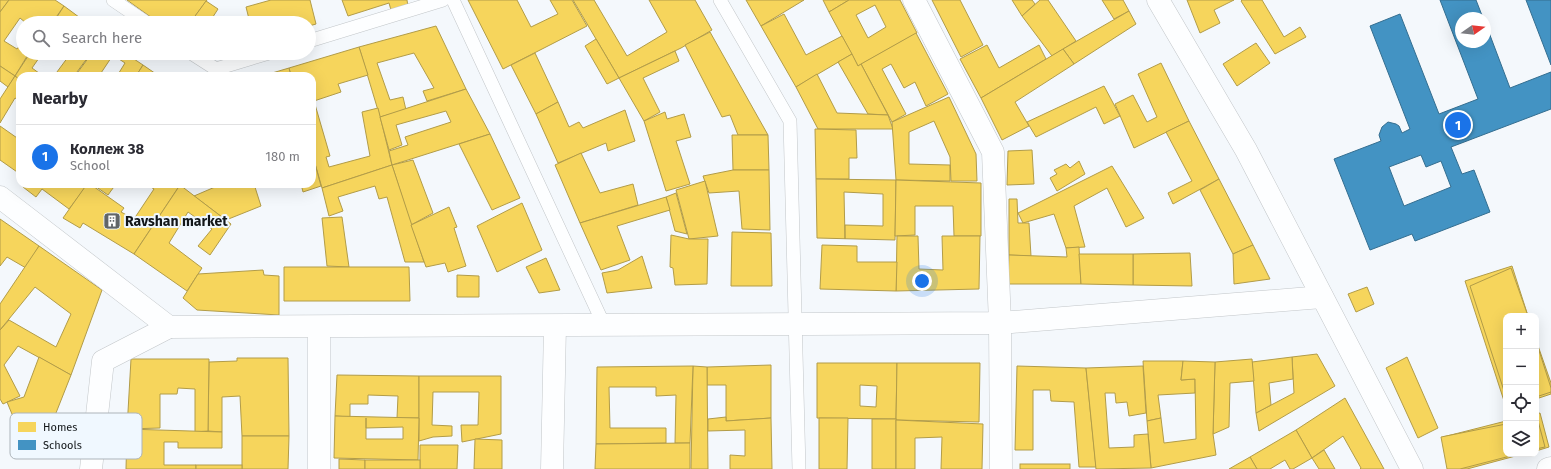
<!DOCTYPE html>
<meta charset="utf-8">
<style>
body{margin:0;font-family:"Fira Sans",sans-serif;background:#f7f7f7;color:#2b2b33}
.controls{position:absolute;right:12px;bottom:12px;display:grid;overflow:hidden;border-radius:8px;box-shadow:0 4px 16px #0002}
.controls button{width:36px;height:36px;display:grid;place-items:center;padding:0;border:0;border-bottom:1px solid #e1e1e2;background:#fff;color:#2b2b33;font:20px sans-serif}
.compass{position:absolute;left:1455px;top:12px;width:36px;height:36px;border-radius:50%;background:#fff;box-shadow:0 4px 16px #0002;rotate:76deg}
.you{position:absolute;left:922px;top:281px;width:14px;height:14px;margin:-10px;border:3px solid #fff;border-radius:50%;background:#1a73e8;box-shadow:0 0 0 6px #1a73e833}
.badge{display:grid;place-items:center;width:26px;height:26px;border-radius:50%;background:#1a73e8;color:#fff;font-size:13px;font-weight:700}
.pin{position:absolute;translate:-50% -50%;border:2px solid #fff;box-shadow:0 1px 4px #0006}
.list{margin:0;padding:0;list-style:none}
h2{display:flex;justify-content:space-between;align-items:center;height:52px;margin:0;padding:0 16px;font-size:17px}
h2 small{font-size:13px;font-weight:400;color:#7c7c81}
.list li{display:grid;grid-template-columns:26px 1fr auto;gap:12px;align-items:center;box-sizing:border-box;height:64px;padding:0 16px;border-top:1px solid #e1e1e2}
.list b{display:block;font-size:15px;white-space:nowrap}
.list p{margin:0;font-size:13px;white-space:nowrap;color:#7c7c81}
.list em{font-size:13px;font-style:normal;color:#7c7c81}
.icon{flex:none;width:22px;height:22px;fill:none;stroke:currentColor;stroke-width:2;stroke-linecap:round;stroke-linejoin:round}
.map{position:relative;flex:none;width:1551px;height:469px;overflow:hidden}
.search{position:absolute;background:#fff;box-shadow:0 4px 16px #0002;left:16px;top:16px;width:300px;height:44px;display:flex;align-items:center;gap:10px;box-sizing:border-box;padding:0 14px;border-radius:22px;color:#7c7c81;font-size:15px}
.panel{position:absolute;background:#fff;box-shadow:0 4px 16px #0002;left:16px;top:72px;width:300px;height:116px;border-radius:12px}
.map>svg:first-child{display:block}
</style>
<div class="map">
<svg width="1551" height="469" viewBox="0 0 1551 469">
<rect width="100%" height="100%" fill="#f4f8fc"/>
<!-- homes -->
<g fill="#f6d55c" stroke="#b29c48" fill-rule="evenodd">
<path d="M0 0H9L0 12Z"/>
<path d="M9 0H55L64 6 52 23H26L20 18 4 41 17 49 21 44 23 45V53H29L15 76 0 66V12Z"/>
<path d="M127 0H207L190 23H159Z"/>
<path d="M271 0H310L316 24 309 26V23H250L246 7Z"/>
<path d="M342 0H407L408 7 391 10 389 3 348 16Z"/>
<path d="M468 0H517L531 27 558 14 550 0H572L587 26 503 69Z"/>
<path d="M573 0H594L627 56 667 32 649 0H695L712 30 681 48 619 78Z"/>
<path d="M746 0H804L761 26Z"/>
<path d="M823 0H849L829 12Z"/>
<path d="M849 0H900L917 33 858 66 829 12ZM875 5 886 27 868 38 856 15Z"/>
<path d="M932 0H960L983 45 961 57Z"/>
<path d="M1012 0H1032L1035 4 1022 16Z"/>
<path d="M1040 0H1048L1076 41 1052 56 1022 16Z"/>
<path d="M1102 0H1123L1129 11 1114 19Z"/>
<path d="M1187 0H1234L1214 10 1220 23 1200 33Z"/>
<path d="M1242 0H1262L1284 37 1300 27 1306 37 1275 54 1241 1Z"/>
<path d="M206 1 218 9 209 23H190Z"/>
<path d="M64 6 87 23H53Z"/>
<path d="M1129 11 1136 24 1074 64 1063 49Z"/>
<path d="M784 14 806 55 842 36 852 54 796 87 761 26Z"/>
<path d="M436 26 466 89 427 101 423 91 434 88 414 53 377 63 390 100 403 97 406 110 380 117 359 47Z"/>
<path d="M710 32 768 135H738L730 115 722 117 685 45Z"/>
<path d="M916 33 948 94 926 106 915 82 904 88 891 64 882 69 906 114 892 122 861 64Z"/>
<path d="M596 39 619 78 607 84 585 46Z"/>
<path d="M1256 43 1270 63 1237 86 1223 64Z"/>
<path d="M987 45 999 68 1039 45 1046 59 981 98 960 59Z"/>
<path d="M359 47 368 75 338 84 341 92 314 101 330 156 326 157 329 167 370 156 362 112 378 108 392 165 322 188 312 153V76H291L289 68Z"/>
<path d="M1063 49 1074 64 1015 102 1029 126 1002 140 981 98Z"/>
<path d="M675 51 679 61 643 78 660 112 644 121 619 78Z"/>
<path d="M30 53 39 58 32 68 43 76H20V80L15 76Z"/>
<path d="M71 53H91L74 76H54Z"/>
<path d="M92 53H125L143 65 136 76H117L125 63 113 55 99 76H91L88 74 87 76H75Z"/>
<path d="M535 53 558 102 536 114 511 65Z"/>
<path d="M852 54 858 66 861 64 888 115 868 114 838 62Z"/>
<path d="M1161 63 1189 121 1134 148 1115 104 1133 95 1147 122 1157 117 1138 74Z"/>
<path d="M143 65 159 76H136Z"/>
<path d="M0 66 15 76 8 87 0 81Z"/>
<path d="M289 68 291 76H262Z"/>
<path d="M817 74 837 113 888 115 893 129H818L796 87Z"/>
<path d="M15 76 20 80V101L15 98 0 123V99Z"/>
<path d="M1104 86 1120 116 1104 124 1096 107 1036 137 1027 122Z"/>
<path d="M466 89 490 134 392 165 389 151 408 145 405 137 451 122 446 111 396 125 402 145 389 150 380 117Z"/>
<path d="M949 97 976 154 977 181H951L950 157 934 121 909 132V164L950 165V181L896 180 892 122Z"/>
<path d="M558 102 569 127 579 122 583 128 625 110 635 141 608 151 606 143 558 163 536 114Z"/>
<path d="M665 112 667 119 684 114 691 137 676 141 690 184 666 191 644 121Z"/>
<path d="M1189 121 1219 179 1173 204 1168 193 1192 181 1166 132Z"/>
<path d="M0 126 20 140V174L0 160Z"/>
<path d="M815 129 856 130 857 158H849V179H816Z"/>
<path d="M490 134 520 198 492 210 459 144Z"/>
<path d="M732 135H768L769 170H733Z"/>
<path d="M1032 150 1034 184 1007 185 1008 151Z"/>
<path d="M312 153 321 186 303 192 301 184H312Z"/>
<path d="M581 153 600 193 633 184 638 205 580 223 555 165Z"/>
<path d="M413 160 433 213 411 225 392 165Z"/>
<path d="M1079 161 1085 174 1057 191 1050 178 1057 174 1054 170 1066 164 1070 168Z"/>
<path d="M392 165 424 262H405L387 197 379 199 375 186 338 197 343 211 329 216 322 188Z"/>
<path d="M1112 166 1144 218 1126 227 1107 188 1074 206 1085 247 1066 248 1054 214 1023 223 1018 213Z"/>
<path d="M733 170H769L770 230 742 229 739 191 709 193 703 176Z"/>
<path d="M816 179 896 180 895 240 817 238ZM844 192 883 194V226L845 225V239Z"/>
<path d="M1219 179 1253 245 1233 254 1200 190Z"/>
<path d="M896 180 981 183V236H954L953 206H915V235L895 236Z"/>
<path d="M705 181 718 236 689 239 676 190Z"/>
<path d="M25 184H88L69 209 42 189 36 197 23 187Z"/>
<path d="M87 184H90L124 208 121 212 134 219 154 189 146 184 180 185 134 254 83 223 80 228 63 218Z"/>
<path d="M92 184H116L108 195Z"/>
<path d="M222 184H254L261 206 226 220 194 196Z"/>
<path d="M180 185 231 224 210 255 198 246 212 229 188 212 169 243 202 268 187 291 134 254Z"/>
<path d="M676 193 687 234 675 231 666 197Z"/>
<path d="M666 197 670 210 617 226 630 260 601 270 580 223Z"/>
<path d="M1009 199H1017L1018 223H1029L1031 256 1009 255Z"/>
<path d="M522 203 542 250 497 272 477 226Z"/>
<path d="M449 207 457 227 454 228 466 266 448 272 445 263 426 267 411 225Z"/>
<path d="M342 217 349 267 327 266 322 218Z"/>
<path d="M0 219 39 246 26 268 7 257 0 266Z"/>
<path d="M732 232 771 233 772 286H731Z"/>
<path d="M671 235 689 239H708L707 284 675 285 673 268 670 267Z"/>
<path d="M897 236H918L919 269 943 270 942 236H980L979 289 896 291Z"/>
<path d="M822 245 857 246V262H897L896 291 820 289Z"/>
<path d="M1253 245 1270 279 1234 284 1233 254Z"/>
<path d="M39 246 102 290 71 375 18 346 4 365 20 396 3 404 0 399V330L9 320 56 347 71 314 35 287 0 330V304Z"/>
<path d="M1079 247 1081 284H1008L1009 255 1067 257 1066 248Z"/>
<path d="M1190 253 1192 286 1133 285V254Z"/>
<path d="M1079 254H1133V285L1081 284Z"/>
<path d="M642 256 652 288 607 293 602 273 618 270Z"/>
<path d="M546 258 560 290 539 293 526 267Z"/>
<path d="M1512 266 1528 316H1506V407L1465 281Z"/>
<path d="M284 267H409L410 301H284Z"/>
<path d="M1511 268 1528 316H1506V397L1470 286Z"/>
<path d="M263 270 264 275 279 276V315L197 310 183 298 198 274Z"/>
<path d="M457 275 479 276V297H457Z"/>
<path d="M1367 287 1374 304 1356 312 1348 294Z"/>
<path d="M1536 340 1551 383V394L1536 399Z"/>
<path d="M1536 341 1551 388V392L1536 397Z"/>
<path d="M1317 354 1335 386 1259 431 1256 413 1294 393 1292 357Z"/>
<path d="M39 357 71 375 54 418 19 431 7 402 24 397Z"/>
<path d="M1292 357 1293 379 1269 383 1271 405 1256 413 1252 362Z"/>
<path d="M1407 357 1438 428 1418 438 1386 368Z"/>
<path d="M237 358H288L289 436H242L240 396 222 397V432L208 431 209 362 237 361Z"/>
<path d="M131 359H209L208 431 195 432V389L178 388 177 394H160V428L127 429Z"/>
<path d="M1252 359 1254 381 1230 383 1229 427 1213 434 1215 362Z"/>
<path d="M1143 361H1183L1181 380 1195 379V393L1158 395 1161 418 1147 421Z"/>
<path d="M1183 361 1215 362 1213 434 1216 455 1151 468 1147 421 1161 418 1164 443 1196 439 1195 379 1181 380Z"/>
<path d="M817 363H897L896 419 817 418ZM860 385 877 386 876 407 860 406Z"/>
<path d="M897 363H980L979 422 896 420Z"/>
<path d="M771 365V418L726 421V385H707V367Z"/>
<path d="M693 366 707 367 708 469H691Z"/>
<path d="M693 366 690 443H675L676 395 656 396V387H609L610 428H666V443L596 444 597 367Z"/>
<path d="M1017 366 1086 368 1096 467H1079L1074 402 1051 401 1050 390H1033V450H1015Z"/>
<path d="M1143 366 1146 413 1129 416 1127 402 1116 403 1115 393H1105L1109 448 1134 447V435L1148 434 1151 468 1096 469 1086 368Z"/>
<path d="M337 375 419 376V418H397L398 396 368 395V404H350V417L335 416Z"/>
<path d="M419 376H501V434L462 442 461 425H478L479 392H433L432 425 452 426V436L433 437 419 441Z"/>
<path d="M1345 398 1384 469H1360L1361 468 1343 436 1312 458 1296 430Z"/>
<path d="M1540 413 1549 447 1536 451V414Z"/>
<path d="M335 416 419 418 418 460 334 458ZM366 418V428L403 427V439H366Z"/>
<path d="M726 417V421L771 418 772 469H730V455L745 456V430L708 431V419Z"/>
<path d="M1536 417H1537L1545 447 1536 449Z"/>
<path d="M819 418H848L847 469H819Z"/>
<rect x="872" y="419" width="24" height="50"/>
<path d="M896 420 983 424 982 469H941L942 437 915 438V469H896Z"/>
<path d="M1506 421V454H1523L1467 469H1450L1443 437Z"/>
<path d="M1506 424V454H1518L1460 469H1447L1441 437Z"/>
<path d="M127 429 222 432V448H178V442H164V465H196V469H126Z"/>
<path d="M1296 430 1312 458 1293 469H1290L1285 460 1270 469H1257L1250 457Z"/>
<path d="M242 436H289L288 469H242Z"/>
<path d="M475 439 502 440V469H474Z"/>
<path d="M690 443V469H595L596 444Z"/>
<path d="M420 445H458L457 469H420Z"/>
<path d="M1324 450 1335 469H1319L1312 458Z"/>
<path d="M1250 457 1257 469H1229Z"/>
<path d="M339 459 365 460V469H339Z"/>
<rect x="365" y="460" width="55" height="9"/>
<rect x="1020" y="464" width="50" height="5"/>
<rect x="196" y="465" width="46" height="4"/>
</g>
<!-- schools -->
<g fill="#4393c3" stroke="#346e90" fill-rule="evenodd">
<path d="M1440 0H1476L1483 18H1461V42H1485V22L1510 88 1551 72V109L1451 147 1462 174 1474 170 1490 212 1415 241 1412 234 1370 250 1334 159 1381 141 1379 135 1382 127 1388 122 1396 124 1399 126 1402 133 1410 129 1370 26 1400 14 1439 114 1478 99ZM1421 155 1426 167 1441 161 1451 187 1404 206 1389 167Z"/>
<path d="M1526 0H1551V65Z"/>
</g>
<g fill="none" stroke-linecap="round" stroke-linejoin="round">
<!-- lane casing -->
<g stroke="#c2c6c9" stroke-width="14">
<g id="lane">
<path d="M113 0 147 23"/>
<path d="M453 0 604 325"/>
<path d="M720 0 790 121 799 469"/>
<path d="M309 41 443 0"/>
<path d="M191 53 216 69 269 53"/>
</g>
</g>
<!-- street casing -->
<g stroke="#c2c6c9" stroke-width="23">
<g id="street">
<path d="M914 0 993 152 1000 323 1001 469"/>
<path d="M91 469 103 361 169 327"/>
</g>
</g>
<!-- secondary casing -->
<g stroke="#c2c6c9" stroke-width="23">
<g id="secondary">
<path d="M1158 0 1246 150 1412 469"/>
<path d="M0 197 169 327 1000 323 1322 297"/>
<path d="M319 327V469"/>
<path d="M552 469 555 326"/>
<path d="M1548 469 1551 468"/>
</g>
</g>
<!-- lane -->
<use href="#lane" stroke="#fdfeff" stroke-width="13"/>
<!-- street -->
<use href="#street" stroke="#fdfeff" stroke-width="22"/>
<!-- secondary -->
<use href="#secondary" stroke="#fdfeff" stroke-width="22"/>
</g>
<!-- icons -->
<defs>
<g id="building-square" transform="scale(0.9)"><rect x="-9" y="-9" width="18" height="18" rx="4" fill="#616568" stroke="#f0f8ff"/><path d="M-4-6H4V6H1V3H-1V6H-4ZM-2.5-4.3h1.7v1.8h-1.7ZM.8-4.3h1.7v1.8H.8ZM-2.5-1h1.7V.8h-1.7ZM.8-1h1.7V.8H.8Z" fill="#fff"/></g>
</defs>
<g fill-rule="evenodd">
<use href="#building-square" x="112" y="221"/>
</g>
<g text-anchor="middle" stroke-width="4" stroke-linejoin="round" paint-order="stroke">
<!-- poi labels -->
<g font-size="14" font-weight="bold" fill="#121619" stroke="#f0f8ff" text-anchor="start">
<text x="125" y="226">Ravshan market</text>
</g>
</g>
<!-- legend -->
<rect x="10" y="413" width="132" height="46" rx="6" fill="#f0f8ff" stroke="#adb4ba" stroke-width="1"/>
<rect x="18" y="422" width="18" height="10" fill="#f6d55c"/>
<rect x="18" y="440" width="18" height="10" fill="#4393c3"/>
<g font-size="11" fill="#121619">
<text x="43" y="431">Homes</text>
<text x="43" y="449">Schools</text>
</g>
</svg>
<div class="controls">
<button>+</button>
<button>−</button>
<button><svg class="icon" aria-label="locate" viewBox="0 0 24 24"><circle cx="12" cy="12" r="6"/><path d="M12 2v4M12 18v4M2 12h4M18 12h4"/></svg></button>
<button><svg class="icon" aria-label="layers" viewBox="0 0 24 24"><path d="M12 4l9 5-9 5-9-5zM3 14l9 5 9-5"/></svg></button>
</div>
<svg class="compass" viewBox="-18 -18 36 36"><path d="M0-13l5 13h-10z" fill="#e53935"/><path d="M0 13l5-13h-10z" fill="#7c7c81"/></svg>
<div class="you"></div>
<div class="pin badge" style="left:1458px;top:125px">1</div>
<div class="search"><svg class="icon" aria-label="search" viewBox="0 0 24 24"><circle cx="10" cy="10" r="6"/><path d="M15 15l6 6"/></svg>Search here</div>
<section class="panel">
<h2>Nearby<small></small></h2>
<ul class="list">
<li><span class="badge">1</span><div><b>Коллеж 38</b><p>School</p></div><em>180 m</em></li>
</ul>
</section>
</div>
